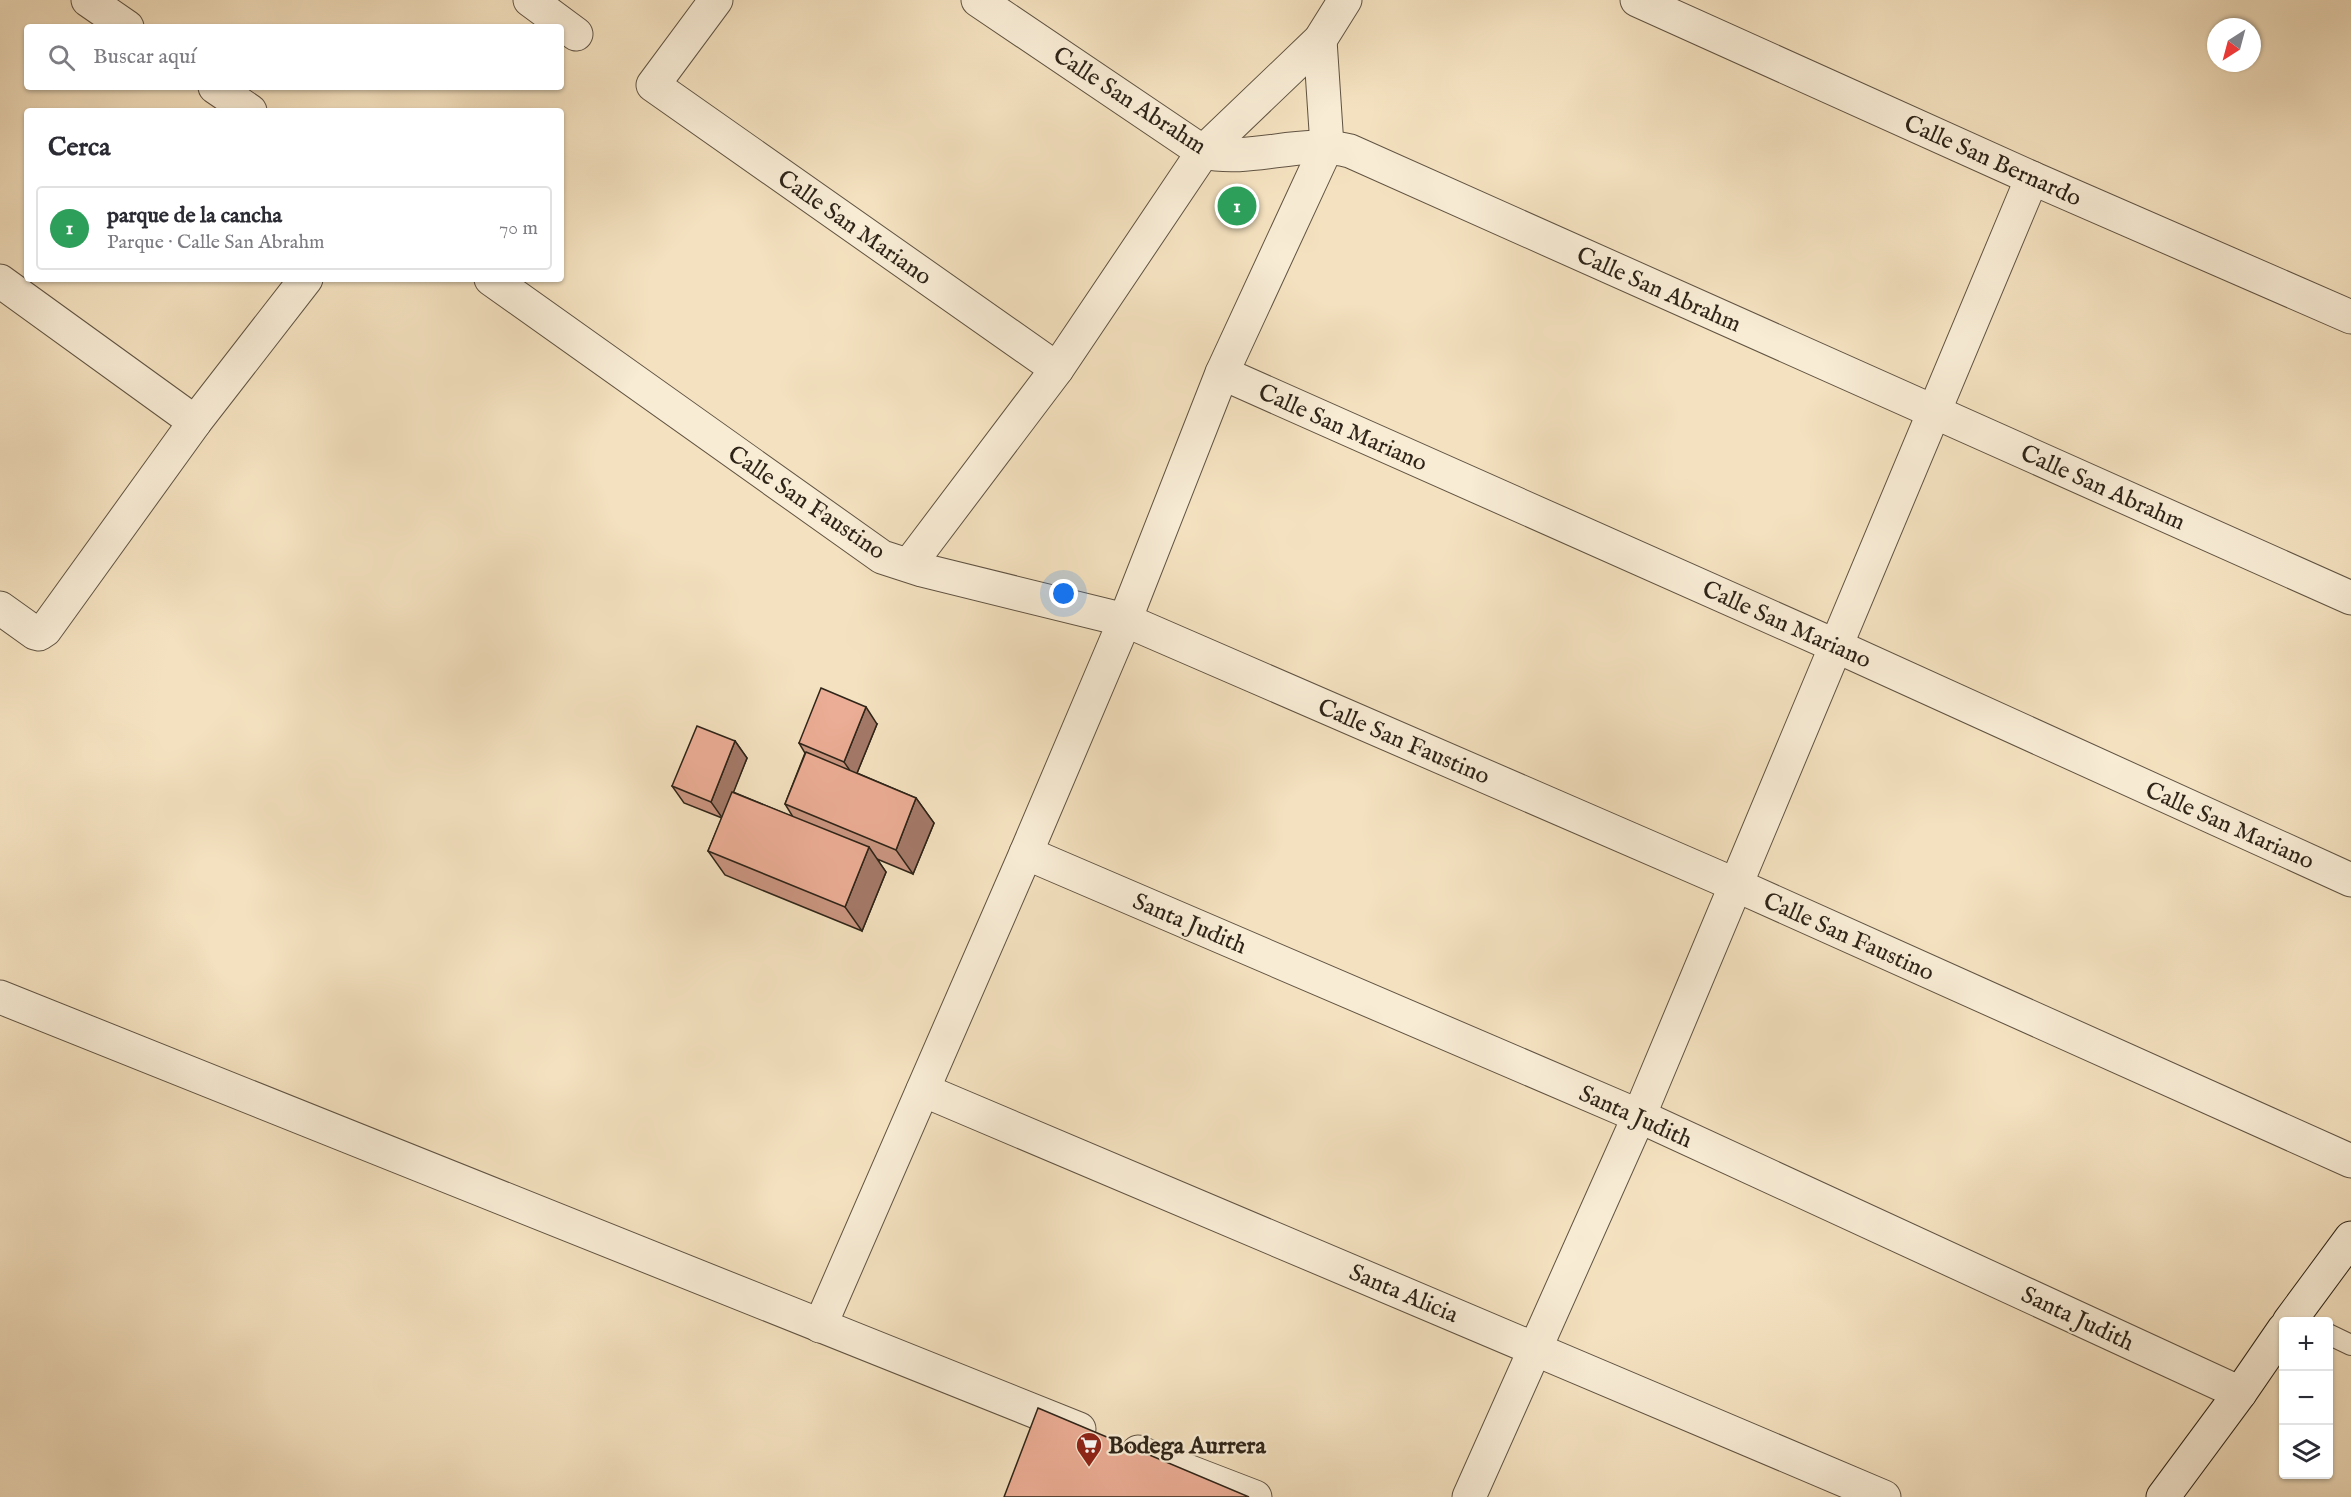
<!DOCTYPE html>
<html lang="es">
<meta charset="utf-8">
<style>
body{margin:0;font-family:"IM FELL English",serif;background:#f7f7f7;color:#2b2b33}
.controls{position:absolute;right:18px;bottom:18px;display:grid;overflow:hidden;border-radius:6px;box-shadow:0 2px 4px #0004}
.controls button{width:54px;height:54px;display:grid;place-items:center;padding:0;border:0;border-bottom:2px solid #e1e1e2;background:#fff;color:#2b2b33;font:30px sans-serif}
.compass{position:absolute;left:2207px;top:18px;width:54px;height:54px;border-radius:50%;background:#fff;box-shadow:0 2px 4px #0004;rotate:216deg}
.you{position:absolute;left:1064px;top:594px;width:21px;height:21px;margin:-15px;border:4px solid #fff;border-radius:50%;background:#1a73e8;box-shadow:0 0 0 9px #1a73e833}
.badge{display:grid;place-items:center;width:39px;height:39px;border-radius:50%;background:#8f2418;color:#fff;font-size:20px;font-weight:700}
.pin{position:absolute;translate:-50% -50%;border:3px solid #fff;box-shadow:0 2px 6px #0006}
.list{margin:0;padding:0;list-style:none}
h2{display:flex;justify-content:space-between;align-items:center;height:78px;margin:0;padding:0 24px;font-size:26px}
h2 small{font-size:20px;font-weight:400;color:#7c7c81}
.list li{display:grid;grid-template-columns:39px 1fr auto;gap:18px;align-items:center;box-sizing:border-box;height:84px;margin:0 12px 12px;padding:0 12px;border:2px solid #e1e1e2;border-radius:6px}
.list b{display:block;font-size:22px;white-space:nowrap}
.list p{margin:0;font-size:20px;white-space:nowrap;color:#7c7c81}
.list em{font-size:20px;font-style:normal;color:#7c7c81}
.icon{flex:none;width:33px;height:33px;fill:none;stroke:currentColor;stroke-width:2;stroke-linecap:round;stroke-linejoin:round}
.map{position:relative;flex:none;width:2351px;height:1497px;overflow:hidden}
.search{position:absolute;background:#fff;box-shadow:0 2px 4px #0004;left:24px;top:24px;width:540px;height:66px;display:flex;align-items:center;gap:15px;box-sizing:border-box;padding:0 21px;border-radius:6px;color:#7c7c81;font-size:22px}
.panel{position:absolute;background:#fff;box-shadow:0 2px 4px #0004;left:24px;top:108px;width:540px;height:174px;border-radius:6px}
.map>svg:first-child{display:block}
</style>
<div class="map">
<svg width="2351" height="1497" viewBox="0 0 2351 1497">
<rect width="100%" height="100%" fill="#f4e1bf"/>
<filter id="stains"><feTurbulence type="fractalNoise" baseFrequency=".00333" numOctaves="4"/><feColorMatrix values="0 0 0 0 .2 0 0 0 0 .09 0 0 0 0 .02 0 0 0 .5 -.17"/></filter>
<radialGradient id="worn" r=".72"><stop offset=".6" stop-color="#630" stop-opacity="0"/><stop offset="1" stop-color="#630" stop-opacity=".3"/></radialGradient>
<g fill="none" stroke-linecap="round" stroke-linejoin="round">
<!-- lane casing -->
<g stroke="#605342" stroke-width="22">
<path id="lane" d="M2328 1334 2351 1345"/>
</g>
<!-- street casing -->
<g stroke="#605342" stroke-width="35">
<g id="street">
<path d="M88 0 127 27"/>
<path d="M530 0 576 34"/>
<path d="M716 0 653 85 1057 369"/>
<path d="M978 0 1203 152C1252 163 1302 138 1350 151L2351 598"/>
<path d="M1637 0 2032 178 2351 317"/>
<path d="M215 87 250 111"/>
<path d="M491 279 882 557 922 570 1125 620 1736 885 2351 1161"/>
<path d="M0 281 195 422"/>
<path d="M1222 373 1836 646 2351 880"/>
<path d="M909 565 1057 369 1203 152 1320 40 1345 0"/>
<path d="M0 608 35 633 39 634 45 630 195 422 306 279"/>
<path d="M1026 853 1639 1116 2240 1393"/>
<path d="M0 997 1079 1429"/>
<path d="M923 1090 1884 1497"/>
<path d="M820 1326 1026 853 1125 620 1222 373 1327 146 1320 40"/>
<path d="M1138 1452 1255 1497"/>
<path d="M1469 1497 1639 1116 2032 178"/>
</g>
</g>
<!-- secondary casing -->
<g stroke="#2e2418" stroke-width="35">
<g id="secondary">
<path d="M2289 1322 2351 1238"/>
<path d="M2163 1497 2240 1393 2284 1329"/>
</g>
</g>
<!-- lane -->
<use href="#lane" stroke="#f8ecd5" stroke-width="20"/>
<!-- street -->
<use href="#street" stroke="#f8ecd5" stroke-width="33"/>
<!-- secondary -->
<use href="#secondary" stroke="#f8ecd5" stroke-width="33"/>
</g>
<!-- wall -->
<path fill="#ca9580" stroke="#2e2418" stroke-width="1.5" d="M877 724 857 773 916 798 934 823 913 874 877 859 886 872 862 931 725 875 708 851 722 818 684 803 672 786 735 741 747 758 733 792 793 817 785 804 805 753 799 743Z"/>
<!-- shaded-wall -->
<g fill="#a47968" stroke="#2e2418" stroke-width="1.5">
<path d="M866 707 877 724 855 778 844 762Z"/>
<path d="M735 741 747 758 723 819 711 802Z"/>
<path d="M916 798 934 823 913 874 896 850Z"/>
<path d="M869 847 886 872 862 931 845 907Z"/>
</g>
<!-- building -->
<g fill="#ebad95" stroke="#2e2418" stroke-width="1.5">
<path d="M821 688 866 707 844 762 799 743Z"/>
<path d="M697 726 735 741 711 802 672 786Z"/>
<path d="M806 752 916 798 896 850 785 804Z"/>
<path d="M732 792 869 847 845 907 708 851Z"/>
<path d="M1038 1408 1249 1497H1004Z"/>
</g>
<!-- icons -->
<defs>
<g id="supermarket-pin" transform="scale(1.35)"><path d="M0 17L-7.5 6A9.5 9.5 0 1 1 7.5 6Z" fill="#8f2418" stroke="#f8ecd5"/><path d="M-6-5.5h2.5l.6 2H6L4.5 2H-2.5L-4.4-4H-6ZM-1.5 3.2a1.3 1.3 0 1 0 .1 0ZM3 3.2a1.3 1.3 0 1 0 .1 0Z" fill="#fff"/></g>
</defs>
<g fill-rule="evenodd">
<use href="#supermarket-pin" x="1089" y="1445"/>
</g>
<g text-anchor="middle" stroke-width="4.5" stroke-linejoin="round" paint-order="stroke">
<!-- street labels -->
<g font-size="24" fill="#2e2418" stroke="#f8ecd5">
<text transform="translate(1130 100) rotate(33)" y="8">Calle San Abrahm</text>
<text transform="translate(1993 160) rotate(24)" y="8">Calle San Bernardo</text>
<text transform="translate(855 227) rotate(35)" y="8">Calle San Mariano</text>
<text transform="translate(1659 289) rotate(24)" y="8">Calle San Abrahm</text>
<text transform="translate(1343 427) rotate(24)" y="8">Calle San Mariano</text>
<text transform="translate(2103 487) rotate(24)" y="8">Calle San Abrahm</text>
<text transform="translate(807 502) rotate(34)" y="8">Calle San Faustino</text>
<text transform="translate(1787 624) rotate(24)" y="8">Calle San Mariano</text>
<text transform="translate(1404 741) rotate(23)" y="8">Calle San Faustino</text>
<text transform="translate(2230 825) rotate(24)" y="8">Calle San Mariano</text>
<text transform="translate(1190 923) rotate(23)" y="8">Santa Judith</text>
<text transform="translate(1849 936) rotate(24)" y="8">Calle San Faustino</text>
<text transform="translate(1636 1116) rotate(24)" y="8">Santa Judith</text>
<text transform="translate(1404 1293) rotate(23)" y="8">Santa Alicia</text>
<text transform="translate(2078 1318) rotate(25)" y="8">Santa Judith</text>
</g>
<!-- poi labels -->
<g font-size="24" font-weight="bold" fill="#2e2418" stroke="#f8ecd5" text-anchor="start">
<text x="1108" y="1453">Bodega Aurrera</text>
</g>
</g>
<rect width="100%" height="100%" filter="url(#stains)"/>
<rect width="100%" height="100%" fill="url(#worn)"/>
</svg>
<div class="controls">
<button>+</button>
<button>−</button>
<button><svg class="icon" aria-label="layers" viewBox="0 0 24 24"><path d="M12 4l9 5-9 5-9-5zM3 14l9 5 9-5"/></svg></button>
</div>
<svg class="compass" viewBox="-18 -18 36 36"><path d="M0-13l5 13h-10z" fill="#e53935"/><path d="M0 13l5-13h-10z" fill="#7c7c81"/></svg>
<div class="you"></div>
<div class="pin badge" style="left:1237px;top:206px;background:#2e9e5b">1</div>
<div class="search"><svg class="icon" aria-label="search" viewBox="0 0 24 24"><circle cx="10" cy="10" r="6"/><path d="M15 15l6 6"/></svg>Buscar aquí</div>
<section class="panel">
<h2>Cerca<small></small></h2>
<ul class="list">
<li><span class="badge" style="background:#2e9e5b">1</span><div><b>parque de la cancha</b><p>Parque · Calle San Abrahm</p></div><em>70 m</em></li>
</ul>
</section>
</div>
